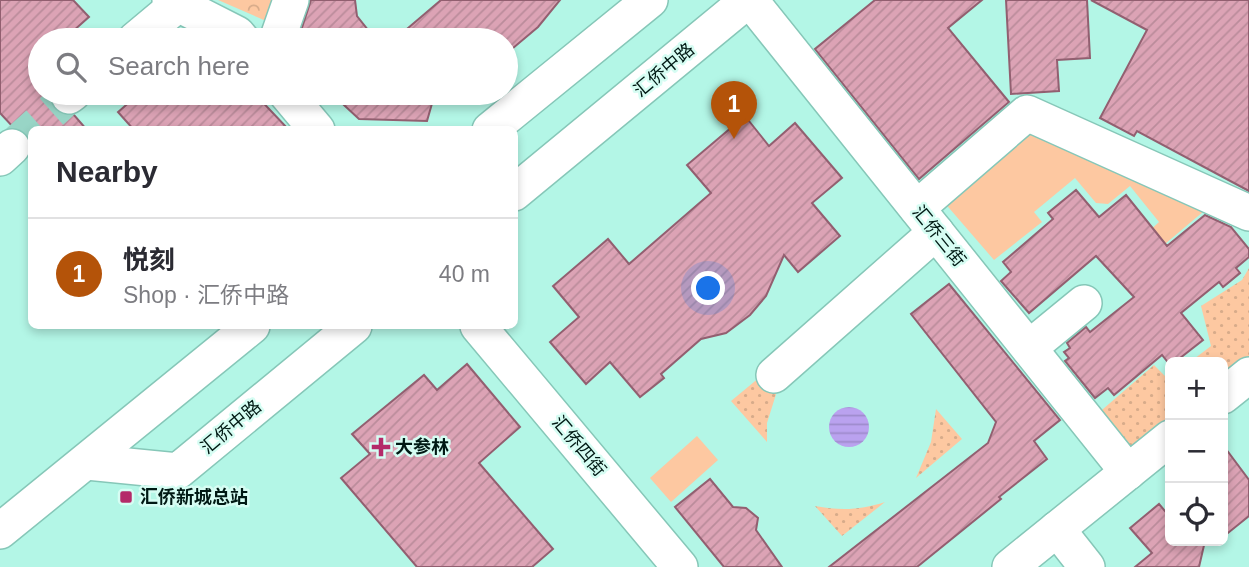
<!DOCTYPE html>
<meta charset="utf-8">
<style>
body{margin:0;font-family:Arial,"Noto Sans SC",sans-serif;background:#f2f2f3;color:#2b2b33}
.controls{position:absolute;right:21px;bottom:21px;display:grid;overflow:hidden;border-radius:10px;box-shadow:0 4px 10px #0003}
.controls button{width:63px;height:63px;display:grid;place-items:center;padding:0;border:0;border-bottom:2px solid #e1e1e2;background:#fff;color:#2b2b33;font:35px sans-serif}
.you{position:absolute;left:709px;top:289px;width:24px;height:24px;margin:-18px;border:5px solid #fff;border-radius:50%;background:#1a73e8;box-shadow:0 0 0 10px #1a73e833}
.badge{display:grid;place-items:center;width:46px;height:46px;border-radius:50%;background:#b45309;color:#fff;font-size:23px;font-weight:700}
.pin{position:absolute;translate:-50% -58px;filter:drop-shadow(0 2px 4px #0008)}
.pin::after{content:'';position:absolute;top:37px;width:24px;height:21px;background:inherit;clip-path:polygon(0 0,100% 0,50% 100%)}
.list{margin:0;padding:0;list-style:none}
h2{display:flex;justify-content:space-between;align-items:center;height:91px;margin:0;padding:0 28px;font-size:30px}
h2 small{font-size:23px;font-weight:400;color:#7c7c81}
.list li{display:grid;grid-template-columns:46px 1fr auto;gap:21px;align-items:center;box-sizing:border-box;height:112px;padding:0 28px;border-top:2px solid #e1e1e2}
.list b{display:block;font-size:26px;white-space:nowrap}
.list p{margin:0;font-size:23px;white-space:nowrap;color:#7c7c81}
.list em{font-size:23px;font-style:normal;color:#7c7c81}
.icon{flex:none;width:38px;height:38px;fill:none;stroke:currentColor;stroke-width:2;stroke-linecap:round;stroke-linejoin:round}
.map{position:relative;flex:none;width:1249px;height:567px;overflow:hidden}
.search{position:absolute;background:#fff;box-shadow:0 4px 10px #0003;left:28px;top:28px;width:490px;height:77px;display:flex;align-items:center;gap:18px;box-sizing:border-box;padding:0 24px;border-radius:38px;color:#7c7c81;font-size:26px}
.panel{position:absolute;background:#fff;box-shadow:0 4px 10px #0003;left:28px;top:126px;width:490px;height:203px;border-radius:10px}
.map>svg:first-child{display:block}
</style>
<div class="map">
<svg width="1249" height="567" viewBox="0 0 1249 567">
<defs>
<pattern id="grass-dots" width="8" height="8" patternUnits="userSpaceOnUse" patternTransform="scale(1.75)"><rect width="8" height="8" fill="#fdc8a1"/><path d="M2 2h.1M6 6h.1" fill="none" stroke="#d7ab8a" stroke-width="1.8" stroke-linecap="round"/></pattern>
<pattern id="forest-crowns" width="20" height="18" patternUnits="userSpaceOnUse" patternTransform="scale(1.75)"><rect width="20" height="18" fill="#fdc8a1"/><path d="M2 6a3 3 0 1 1 6 0M12 15a3 3 0 1 1 6 0" fill="none" stroke="#d7ab8a"/></pattern>
<pattern id="water-rules" width="6" height="5" patternUnits="userSpaceOnUse" patternTransform="scale(1.75)"><rect width="6" height="5" fill="#baa2ef"/><path d="M0 2.5h6" fill="none" stroke="#9e8bcc"/></pattern>
<pattern id="building-hatch" width="6" height="6" patternUnits="userSpaceOnUse" patternTransform="scale(1.75)"><rect width="6" height="6" fill="#dca3b5"/><path d="M-1 1l2-2M0 6l6-6M5 7l2-2" fill="none" stroke="#bb8c9b"/></pattern>
</defs>
<rect width="100%" height="100%" fill="#b3f6e6"/>
<!-- grass -->
<g fill="url(#grass-dots)">
<path d="M1249 268V373L1223 394V362H1190L1211 346 1201 306 1242 280Z"/>
<path d="M1154 365 1168 379 1170 378V437L1128 472 1088 422Z"/>
<path d="M760 377 778 388 767 423V442L731 401Z"/>
<path d="M936 409 962 439 916 478 931 442Z"/>
<path d="M885 502 842 536 815 506C841 511 861 510 885 502Z"/>
</g>
<!-- forest -->
<path fill="url(#forest-crowns)" d="M218 0H280L273 24Z"/>
<!-- green -->
<g fill="#fdc8a1">
<path d="M1029 126 1210 206 1159 249 1146 234 1159 222 1130 186 1108 204 1096 203 1075 178 1034 212 1042 222 994 260 943 201Z"/>
<path d="M697 436 718 460 671 502 650 478Z"/>
</g>
<!-- water -->
<circle fill="url(#water-rules)" cx="849" cy="427" r="20"/>
<!-- building -->
<g fill="url(#building-hatch)" stroke="#925f70" stroke-width="2">
<path d="M0 0H73L89 17 63 40H40V61L30 70 40 80V93H50L49 99 53 109 62 115H74L87 130H32V142L26 133 13 127 0 113Z"/>
<path d="M311 0H355L357 16 376 40H298Z"/>
<path d="M441 0H560L538 27 506 54V40H394Z"/>
<path d="M875 0H982L948 28 1009 102 919 179 815 49Z"/>
<path d="M1006 0H1087L1090 58 1057 60 1059 91 1011 94Z"/>
<path d="M1091 0H1249V191L1137 131 1134 136 1100 118 1147 30Z"/>
<path d="M140 93H254L289 130H134L118 112Z"/>
<path d="M331 93H435L427 121 359 119Z"/>
<path d="M745 116 769 146 795 123 842 178 812 203 840 236 798 272 784 255 766 296 750 315 726 333 701 339 661 374 664 378 640 397 610 362 586 384 550 342 579 317 553 286 608 239 629 264 711 193 687 165Z"/>
<path d="M1076 190 1099 217 1126 195 1167 246 1205 215 1231 227 1249 249V257L1236 268 1240 273 1223 287 1219 282 1181 313 1203 340 1175 362H1170V365L1162 355 1114 395 1108 388 1095 398 1065 361 1069 358 1064 352 1070 348 1067 343 1086 327 1090 332 1134 297 1096 256 1029 313 1001 281 1011 272 1003 262 1053 219 1048 213Z"/>
<path d="M949 284 1060 420 1034 441 1047 459 999 497 1001 499 917 567H829L988 443 996 422 911 314Z"/>
<path d="M467 364 520 427 479 463 553 549 532 567H417L341 478 370 454 352 434 424 375 437 390Z"/>
<path d="M1223 445 1249 480V516L1223 537Z"/>
<path d="M710 479 733 507 746 508 758 518 756 530 782 567H724L675 507Z"/>
<path d="M1159 504 1170 517V541H1205L1199 567H1135L1152 553 1130 528Z"/>
</g>
<g fill="none" stroke-linecap="round" stroke-linejoin="round">
<!-- minor-tunnel -->
<path stroke="#98d5c6" stroke-width="35" stroke-dasharray="35 18" stroke-linecap="butt" d="M12 147 69 96"/>
<!-- minor casing -->
<g stroke="#86c7b8" stroke-width="38">
<g id="minor">
<path d="M170 0 237 34 242 40"/>
<path d="M750 0 1128 472"/>
<path d="M135 40 178 4"/>
<path d="M277 40 291 0"/>
<path d="M286 93 317 130"/>
<path d="M69 96 73 93"/>
<path d="M490 130 650 0"/>
<path d="M0 158 12 147"/>
<path d="M514 193 748 0"/>
<path d="M917 208 1027 113 1249 213"/>
<path d="M478 326 680 567"/>
<path d="M1029 348 1084 303"/>
<path d="M774 375 936 232"/>
<path d="M1223 396 1249 375"/>
<path d="M87 462 178 471 354 326"/>
<path d="M1057 529 1087 567"/>
<path d="M0 531 252 326"/>
<path d="M1010 567 1170 438"/>
</g>
</g>
<!-- minor -->
<use href="#minor" stroke="#fff" stroke-width="35"/>
</g>
<!-- markers -->
<g fill="#b42a69" stroke="#d6fdf3" stroke-width="2.5">
<path d="M377.5 436.5h7v7h7v7h-7v7h-7v-7h-7v-7h7z"/>
<rect x="119" y="490" width="14" height="14" rx="3.5"/>
</g>
<g text-anchor="middle" stroke-width="5" stroke-linejoin="round" paint-order="stroke">
<!-- street labels -->
<g font-size="18" fill="#001914" stroke="#d6fdf3">
<text transform="translate(664 70) rotate(-40)" y="6">汇侨中路</text>
<text transform="translate(939 236) rotate(51)" y="6">汇侨三街</text>
<text transform="translate(231 427) rotate(-40)" y="6">汇侨中路</text>
<text transform="translate(579 446) rotate(50)" y="6">汇侨四街</text>
</g>
<!-- poi labels -->
<g font-size="18" font-weight="bold" fill="#001914" stroke="#d6fdf3" text-anchor="start">
<text x="395" y="453">大参林</text>
<text x="140" y="503">汇侨新城总站</text>
</g>
</g>
</svg>
<div class="controls">
<button>+</button>
<button>−</button>
<button><svg class="icon" aria-label="locate" viewBox="0 0 24 24"><circle cx="12" cy="12" r="6"/><path d="M12 2v4M12 18v4M2 12h4M18 12h4"/></svg></button>
</div>
<div class="you"></div>
<div class="pin badge" style="left:734px;top:139px">1</div>
<div class="search"><svg class="icon" aria-label="search" viewBox="0 0 24 24"><circle cx="10" cy="10" r="6"/><path d="M15 15l6 6"/></svg>Search here</div>
<section class="panel">
<h2>Nearby<small></small></h2>
<ul class="list">
<li><span class="badge">1</span><div><b>悦刻</b><p>Shop · 汇侨中路</p></div><em>40 m</em></li>
</ul>
</section>
</div>
